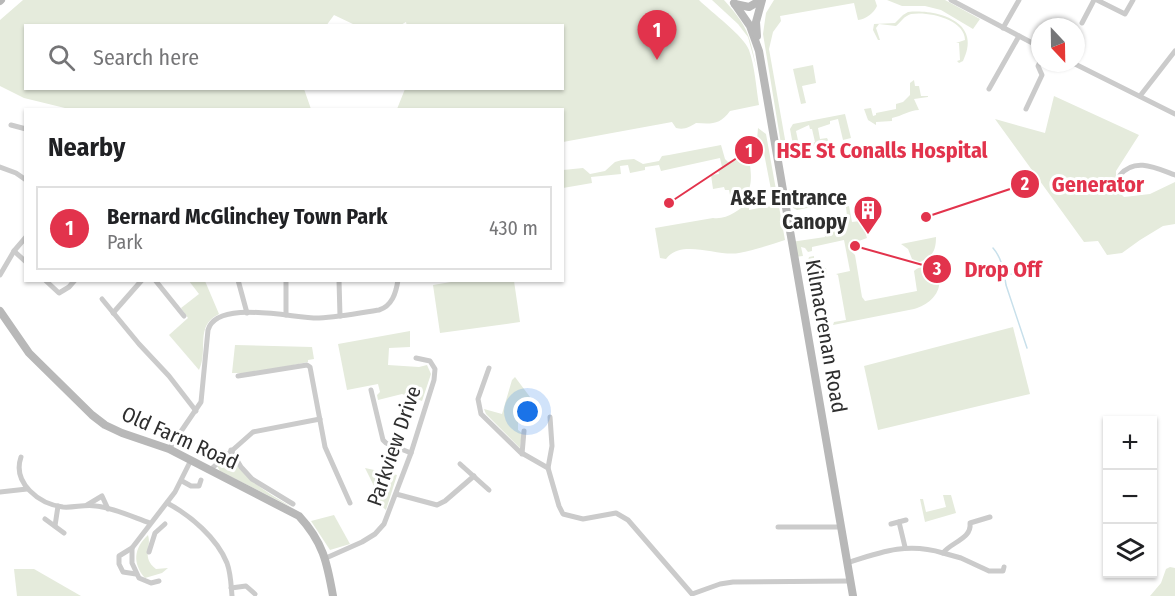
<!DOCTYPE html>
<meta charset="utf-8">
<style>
body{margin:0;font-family:"Fira Sans Condensed",sans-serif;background:#f6f6f6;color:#202124}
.controls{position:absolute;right:18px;bottom:18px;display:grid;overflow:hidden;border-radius:0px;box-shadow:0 2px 4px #0004}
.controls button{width:54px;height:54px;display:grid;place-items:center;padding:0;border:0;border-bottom:2px solid #e0e0e0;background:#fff;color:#202124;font:30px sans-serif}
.compass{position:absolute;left:1031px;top:18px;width:54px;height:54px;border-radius:50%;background:#fff;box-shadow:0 2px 4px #0004;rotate:158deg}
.you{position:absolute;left:528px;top:412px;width:21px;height:21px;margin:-15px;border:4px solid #fff;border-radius:50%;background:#1a73e8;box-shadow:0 0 0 9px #1a73e833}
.badge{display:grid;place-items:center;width:39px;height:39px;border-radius:50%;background:#e2334c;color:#fff;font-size:20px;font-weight:700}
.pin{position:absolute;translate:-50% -50px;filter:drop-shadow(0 2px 3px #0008)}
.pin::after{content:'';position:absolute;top:32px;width:21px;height:18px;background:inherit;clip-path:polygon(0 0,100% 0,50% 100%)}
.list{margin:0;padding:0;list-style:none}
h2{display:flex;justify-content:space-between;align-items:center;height:78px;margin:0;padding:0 24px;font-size:26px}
h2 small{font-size:20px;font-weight:400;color:#757577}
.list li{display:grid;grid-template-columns:39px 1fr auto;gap:18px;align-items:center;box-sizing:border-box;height:84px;margin:0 12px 12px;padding:0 12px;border:2px solid #e0e0e0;border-radius:0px}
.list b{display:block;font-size:22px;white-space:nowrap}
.list p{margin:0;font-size:20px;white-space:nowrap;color:#757577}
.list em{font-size:20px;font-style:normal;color:#757577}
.icon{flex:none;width:33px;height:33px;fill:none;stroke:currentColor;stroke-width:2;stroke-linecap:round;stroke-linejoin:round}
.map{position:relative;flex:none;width:1175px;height:596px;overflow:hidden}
.search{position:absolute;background:#fff;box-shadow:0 2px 4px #0004;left:24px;top:24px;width:540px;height:66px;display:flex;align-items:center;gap:15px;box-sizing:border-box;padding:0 21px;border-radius:0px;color:#757577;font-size:22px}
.panel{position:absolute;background:#fff;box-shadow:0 2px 4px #0004;left:24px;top:108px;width:540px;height:174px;border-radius:0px}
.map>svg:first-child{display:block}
</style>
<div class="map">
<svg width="1175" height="596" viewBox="0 0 1175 596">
<rect width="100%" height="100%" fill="#fff"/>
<!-- green -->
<g fill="#e5ebdc">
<path d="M23 0H699C711 12 744 36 749 50 755 67 756 87 759 105L730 111C720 125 711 124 696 123 689 127 685 130 676 128L672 122 563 142 562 110 397 109 405 89 562 88V26H407L406 22 399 26 355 25 334 15 326 26H26V88L304 89 311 109H69L24 98 0 86V20Z"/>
<path d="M712 0H724C749 28 749 34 757 70L748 37 738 24Z"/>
<path d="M774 0H875L877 6C874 13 866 19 858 20L854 3 780 16 781 21 773 32 769 49 786 145 781 144 763 34 766 13Z"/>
<path d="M887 0H945L980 19 973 29 941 10 925 6H902Z"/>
<path d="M908 12C938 9 983 22 963 61L959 63 957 61 960 60 959 43H956L965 40C965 19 928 11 911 14 904 16 901 22 896 26L879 24 876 28 880 40H878L873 30 874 24 895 23 903 15Z"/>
<path d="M813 65 816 83 802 86 806 103 801 104 793 69Z"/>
<path d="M914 80 915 86H919L921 96H928V97L914 99 919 110C910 110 902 116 892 118V121L876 122V125L868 120 864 109 871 108 873 116 876 115V113L896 109V104L903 102 910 95V83Z"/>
<path d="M1054 96 1139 135 1116 171V189L1124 197 1150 194 1175 182V224L1163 226 1140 240 1122 253 1107 255 1098 241 1084 242 995 119 1045 133Z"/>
<path d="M845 114 851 138 843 140 838 119 830 121V124L818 128 820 139 827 138 830 144 810 146V144L815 142 812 129H810L809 125 796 131 800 150 794 151 790 129 793 124Z"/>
<path d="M758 128 766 134 785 240C770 245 754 250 739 253 718 257 681 238 666 259L660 258 655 228 713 218C727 220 739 210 749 202V210L774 205 762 143 757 140Z"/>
<path d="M721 145 725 159 728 162 749 157C752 180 754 190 736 207L729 206 732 205 729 190H725L724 187 713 189 711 175 719 174 718 169 722 167 720 158 661 171 659 165 645 167V170L630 173 628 165 620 166 621 174 591 177 592 183 563 188V170L583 168 590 174 605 171 615 162 622 160 634 159 643 164 659 161 662 156 669 155Z"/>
<path d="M792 189 793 196 801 197V199L804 198V192H809L812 207 797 210 793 208 789 190Z"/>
<path d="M849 206 852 222 860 221 862 228H864L867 238 856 242 852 252 855 255 862 297 865 301 917 291 914 271C920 265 931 267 937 272 945 290 931 304 914 309L833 325 834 322 846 320 838 275 836 274 850 271 844 240 812 247V251L808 252 805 248 801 247 803 256 794 257 791 242 825 237 823 224 837 221V218L847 216 846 207Z"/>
<path d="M936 237C936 250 933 257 920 262L912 259 908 249 901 244Z"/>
<path d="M814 256V258L810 259 812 267 826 268 827 275 808 278 804 263 808 261 809 257Z"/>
<path d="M463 280 514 281 520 322 440 333 433 285Z"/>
<path d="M189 281H205L219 314C194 326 209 350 199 370L169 335 188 318 181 308 199 294Z"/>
<path d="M1013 327 1030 394 878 430 864 366Z"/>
<path d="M410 331V347L389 348 388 365 419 367 427 365 431 374 422 401 402 394 378 400 377 395 380 392 378 384 347 390 338 344Z"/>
<path d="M235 345 312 347 314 359 308 360V362L255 373H232Z"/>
<path d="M515 377 530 397 518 411V430L522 433 520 448 486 414 484 409 502 414 512 380Z"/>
<path d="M228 457 233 459C247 482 270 494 293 508L220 471 217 466Z"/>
<path d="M365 468 397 475 386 510 376 501 379 496Z"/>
<path d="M943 495H951L956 513 925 522 920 499H923L926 512 946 507Z"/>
<path d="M334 515 350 544 330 550 311 521Z"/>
<path d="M148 535C152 548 141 557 156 569L168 568 162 573 145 578C132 563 134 548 148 535Z"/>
<path d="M1170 567 1175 568V596H1150L1161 583 1166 569Z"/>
<path d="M14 569H34L81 596H17Z"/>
</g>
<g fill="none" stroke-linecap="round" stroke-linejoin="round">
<!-- stream -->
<g stroke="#c8e0eb" stroke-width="1.5">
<path d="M993 248C1002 258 1004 272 1006 285L1027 348"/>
<path d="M1005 274H1014L1024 264 1041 261"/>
</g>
<!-- street -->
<g stroke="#cbcbcb" stroke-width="5">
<path d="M951 0 1040 47"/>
<path d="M1097 0 1125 14 1133 0"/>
<path d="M1082 23 1094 0"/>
<path d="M1003 28 1019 0"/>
<path d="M1073 63 1175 114"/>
<path d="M989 89 1019 36"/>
<path d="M1140 96 1175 51"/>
<path d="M1026 109 1042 75 1038 66 1040 62"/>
<path d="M11 125 26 129"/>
<path d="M0 167 16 173 26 180"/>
<path d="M1120 175C1135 157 1156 168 1175 175"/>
<path d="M14 251 26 262"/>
<path d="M0 275 14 251 26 237"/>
<path d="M45 280 59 293 69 287 75 280"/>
<path d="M155 280 184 316"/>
<path d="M238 280 247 313"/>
<path d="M286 280V315"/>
<path d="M339 280 340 316"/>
<path d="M102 299 139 344 169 376 196 411"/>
<path d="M113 313 142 280"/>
<path d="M489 368 478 399 481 414 520 452 548 468 552 446 550 417"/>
<path d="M238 376 307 365 310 367 325 447 350 503"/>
<path d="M371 390 383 440 386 443 411 453"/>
<path d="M169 449 201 402 208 330C217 298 295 319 319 318 339 317 360 313 379 310 392 306 396 293 398 280"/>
<path d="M231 450 241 467 252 479 293 504"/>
<path d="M522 454 524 431"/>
<path d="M21 457C12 483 39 504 63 507 74 508 85 504 96 506 114 508 133 517 150 523"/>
<path d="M460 464 489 490"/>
<path d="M548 468 559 506 563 514 583 519 616 513 628 520 692 594 720 584 733 582 850 581"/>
<path d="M210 470 253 432 320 419"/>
<path d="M182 481 191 486H199L201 480"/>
<path d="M0 492 27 489"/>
<path d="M396 494 437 505 445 501 474 476"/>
<path d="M167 503C190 515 217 538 227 563 231 574 231 585 232 596"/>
<path d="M87 505 102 496 108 509"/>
<path d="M45 519 64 533"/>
<path d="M899 522 905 547"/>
<path d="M891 524 906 520"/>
<path d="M55 526 58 506"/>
<path d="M778 527H840"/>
<path d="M132 548 119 556V564L123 572 136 574"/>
<path d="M149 552 155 533 165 524"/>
<path d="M943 553 961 558 989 571H1003L1004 567"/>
<path d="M326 558 362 542 375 534 384 524 411 453 434 380 435 369 430 361 416 358"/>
<path d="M847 563C881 552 907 542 943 553 951 542 972 539 970 523L990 517"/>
<path d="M159 581 151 583 139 578 132 563V548L175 492 191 460"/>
<path d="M231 588 246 586 255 594"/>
</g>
<!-- secondary -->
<g stroke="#b8b8b8" stroke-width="8">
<path d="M0 1 1 0"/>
<path d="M734 3 750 26 759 51 853 596"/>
<path d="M735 4 749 7 761 0"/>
<path d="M757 36 756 22 762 0"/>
<path d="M0 311 29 353 92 415 105 425 122 433 169 449 299 516C323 542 327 562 333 596"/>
</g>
</g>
<!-- icons -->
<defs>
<g id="building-pin" transform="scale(1.5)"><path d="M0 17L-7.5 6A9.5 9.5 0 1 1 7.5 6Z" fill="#e2334c" stroke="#fff"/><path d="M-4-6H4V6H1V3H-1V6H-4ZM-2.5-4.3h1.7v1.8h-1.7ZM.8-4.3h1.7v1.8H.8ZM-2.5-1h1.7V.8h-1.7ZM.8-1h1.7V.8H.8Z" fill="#fff"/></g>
</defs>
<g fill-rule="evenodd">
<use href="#building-pin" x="868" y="210"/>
</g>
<g text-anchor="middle" stroke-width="6" stroke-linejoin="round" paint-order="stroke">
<!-- poi labels -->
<g font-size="21" font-weight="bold" fill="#2e2e2e" stroke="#fff" text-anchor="end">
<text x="847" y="205">A&amp;E Entrance<tspan x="847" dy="24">Canopy</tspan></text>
</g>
<!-- street labels -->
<g font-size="21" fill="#2e2e2e" stroke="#fff">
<text transform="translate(826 336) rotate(80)" y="7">Kilmacrenan Road</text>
<text transform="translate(180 438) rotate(24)" y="7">Old Farm Road</text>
<text transform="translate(394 446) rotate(-71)" y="7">Parkview Drive</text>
</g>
</g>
<!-- callouts -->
<path fill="none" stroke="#e2334c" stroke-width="2" d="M669 203L749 150M926 217L1025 184M855 246L937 269"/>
<g fill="#e2334c" stroke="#fff" stroke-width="2">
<circle cx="669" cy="203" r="6"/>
<circle cx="926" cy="217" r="6"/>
<circle cx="855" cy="246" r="6"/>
<circle cx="749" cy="150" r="15"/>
<circle cx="1025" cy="184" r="15"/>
<circle cx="937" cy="269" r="15"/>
</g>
<g font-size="18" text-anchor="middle" font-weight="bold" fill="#fff">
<text x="749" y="157">1</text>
<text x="1025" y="190">2</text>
<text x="937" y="275">3</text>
</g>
<g font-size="22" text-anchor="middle" font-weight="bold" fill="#e2334c" stroke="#fff" stroke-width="6" stroke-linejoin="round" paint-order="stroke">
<text x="882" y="158">HSE St Conalls Hospital</text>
<text x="1098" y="192">Generator</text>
<text x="1003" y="277">Drop Off</text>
</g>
</svg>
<div class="controls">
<button>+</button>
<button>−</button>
<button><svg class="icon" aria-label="layers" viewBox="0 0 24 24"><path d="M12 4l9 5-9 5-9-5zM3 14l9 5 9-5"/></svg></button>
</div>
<svg class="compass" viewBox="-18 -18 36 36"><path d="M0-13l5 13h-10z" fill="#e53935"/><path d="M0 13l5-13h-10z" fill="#757577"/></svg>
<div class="you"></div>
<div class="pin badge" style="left:657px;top:60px">1</div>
<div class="search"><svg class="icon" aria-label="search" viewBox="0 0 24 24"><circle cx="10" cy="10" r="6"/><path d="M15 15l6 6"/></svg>Search here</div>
<section class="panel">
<h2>Nearby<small></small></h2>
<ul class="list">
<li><span class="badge">1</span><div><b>Bernard McGlinchey Town Park</b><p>Park</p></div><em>430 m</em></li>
</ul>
</section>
</div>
